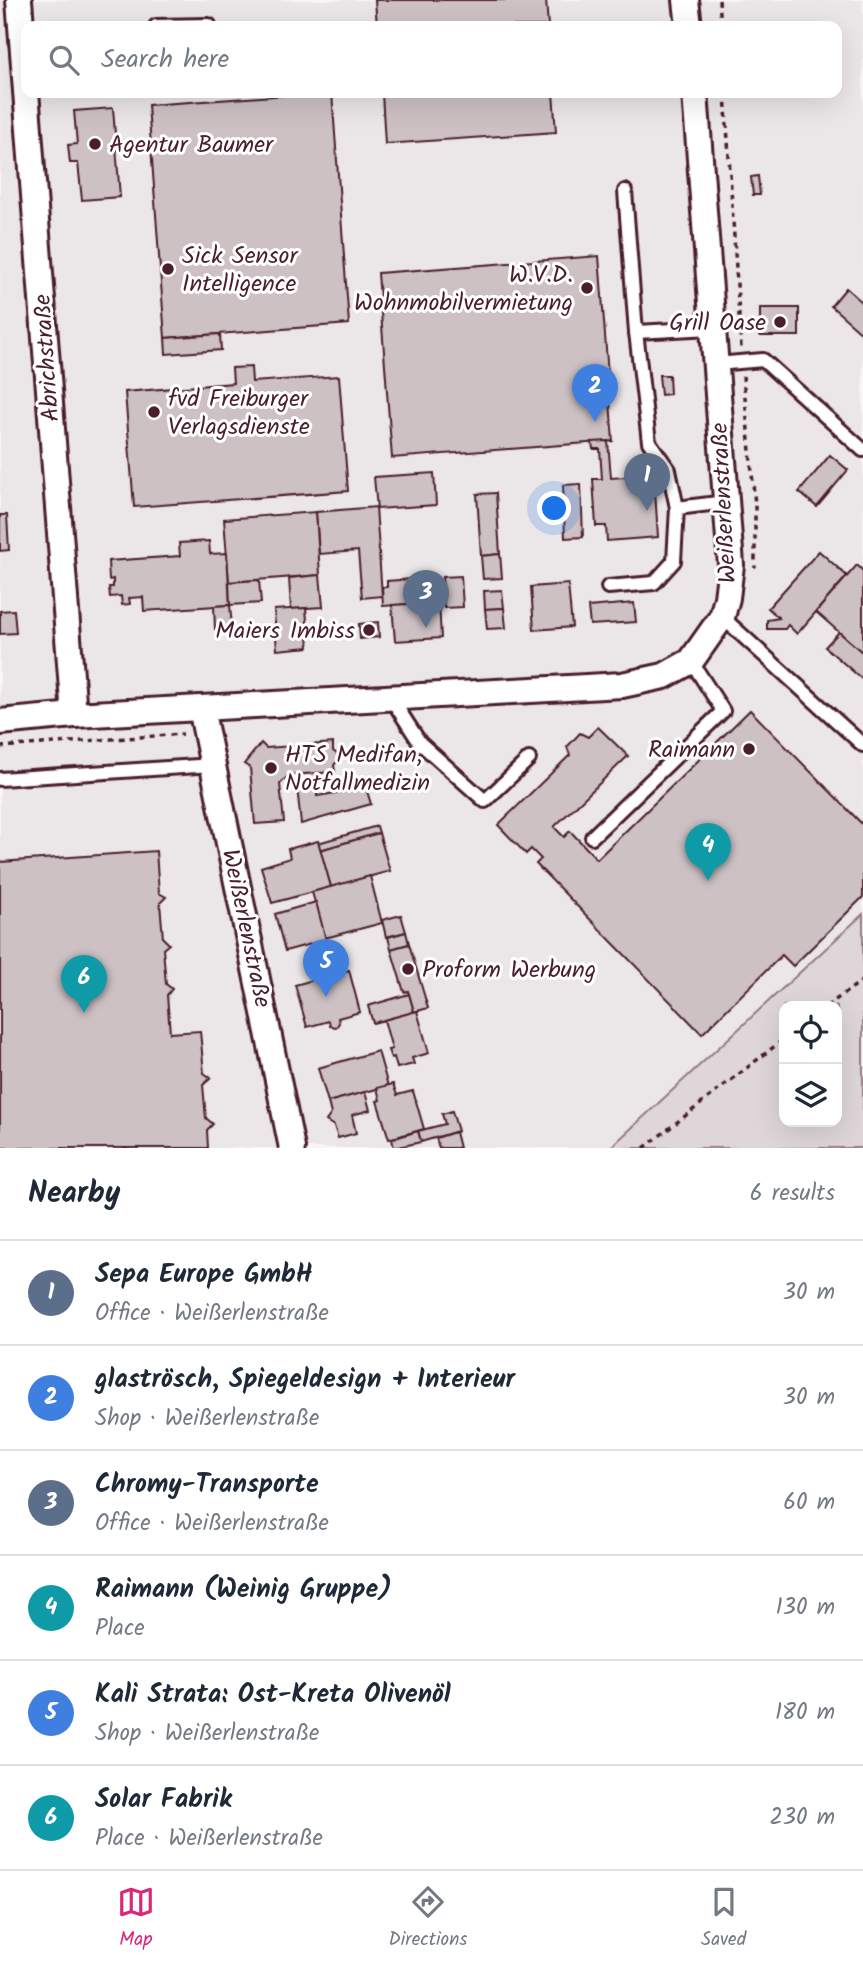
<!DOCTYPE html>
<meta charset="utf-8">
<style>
body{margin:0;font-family:Kalam,sans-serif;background:#f2f2f3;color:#1f2937}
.controls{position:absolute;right:21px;bottom:21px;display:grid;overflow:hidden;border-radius:14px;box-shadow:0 7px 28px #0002}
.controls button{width:63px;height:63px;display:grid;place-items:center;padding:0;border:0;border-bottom:2px solid #e0e1e3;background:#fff;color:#1f2937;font:35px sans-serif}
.you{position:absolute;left:555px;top:509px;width:24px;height:24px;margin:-18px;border:5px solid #fff;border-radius:50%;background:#1a73e8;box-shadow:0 0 0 10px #1a73e833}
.badge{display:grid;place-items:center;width:46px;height:46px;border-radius:50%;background:#db2777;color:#fff;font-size:23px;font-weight:700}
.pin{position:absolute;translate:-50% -58px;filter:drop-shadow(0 2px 4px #0008)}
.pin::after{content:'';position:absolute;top:37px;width:24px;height:21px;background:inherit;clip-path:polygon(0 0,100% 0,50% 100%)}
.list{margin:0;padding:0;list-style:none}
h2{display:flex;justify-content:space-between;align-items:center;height:91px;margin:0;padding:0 28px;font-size:30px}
h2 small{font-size:23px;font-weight:400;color:#747a83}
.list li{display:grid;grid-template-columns:46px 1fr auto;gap:21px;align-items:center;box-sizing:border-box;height:105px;padding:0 28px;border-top:2px solid #e0e1e3}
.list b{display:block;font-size:26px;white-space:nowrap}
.list p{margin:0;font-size:23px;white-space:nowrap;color:#747a83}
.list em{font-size:23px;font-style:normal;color:#747a83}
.icon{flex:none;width:38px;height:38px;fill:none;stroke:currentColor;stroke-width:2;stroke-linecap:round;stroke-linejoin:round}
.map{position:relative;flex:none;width:863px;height:1148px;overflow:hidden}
.search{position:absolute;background:#fff;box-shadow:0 7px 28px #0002;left:21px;right:21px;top:21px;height:77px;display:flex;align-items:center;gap:18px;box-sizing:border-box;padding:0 24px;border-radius:14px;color:#747a83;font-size:26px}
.sheet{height:721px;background:#fff}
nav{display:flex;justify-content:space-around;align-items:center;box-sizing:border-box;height:98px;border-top:2px solid #e0e1e3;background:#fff;font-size:19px;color:#747a83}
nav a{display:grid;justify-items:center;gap:4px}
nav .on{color:#db2777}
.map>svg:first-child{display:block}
</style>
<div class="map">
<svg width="863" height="1148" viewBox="0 0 863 1148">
<rect width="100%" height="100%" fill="#f8f6f7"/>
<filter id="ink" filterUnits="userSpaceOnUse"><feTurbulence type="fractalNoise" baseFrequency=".0143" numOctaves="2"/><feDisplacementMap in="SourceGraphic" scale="14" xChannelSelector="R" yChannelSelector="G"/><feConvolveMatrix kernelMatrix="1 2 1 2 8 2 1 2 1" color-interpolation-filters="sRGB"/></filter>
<g filter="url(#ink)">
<!-- built -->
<path fill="#ebe6e8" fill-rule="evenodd" d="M0 0H863V914L610 1148H0ZM26 26H837V93H26Z"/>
<!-- green -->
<path fill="#ded6d9" stroke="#947a82" stroke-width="2" fill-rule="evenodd" d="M863 914V1148H610ZM784 1006H837V1122H784Z"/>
<!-- building -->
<g fill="#cdc1c4" stroke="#4a1f2b" stroke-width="2">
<path d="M375 0H546L548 26H377Z"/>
<path d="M317 93H332L349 324 165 338 148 105Z"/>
<path d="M382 93H553L556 132 385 144Z"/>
<path d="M113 108 120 197 82 200 78 163H70L68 145 77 144 74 111Z"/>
<path d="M758 176 760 195H753L751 177Z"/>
<path d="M599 256 613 441 392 458 378 273Z"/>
<path d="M846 288 863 303V334L831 306Z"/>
<rect x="760" y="308" width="39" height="28"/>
<path d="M220 334 221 350 166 354 165 338Z"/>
<path d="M251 367 252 382 339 376 348 491 134 507 125 392 233 383 232 368Z"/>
<path d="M659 375H669L670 394 661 395Z"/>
<path d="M608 441 611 478 654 475 658 537 607 541 606 526H596L593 479H602L600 449H593L592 442Z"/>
<path d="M830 455 848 470 817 507 799 492Z"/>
<path d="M434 473 436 505 377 509 374 477Z"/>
<path d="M581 484 583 537 565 538 563 485Z"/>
<path d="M496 493 500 554 481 556 477 494Z"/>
<path d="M376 507 382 596 362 598 358 551 319 554 316 512Z"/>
<path d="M316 512 320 575 229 582 224 519Z"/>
<path d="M0 515H7L9 550 0 551Z"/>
<path d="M209 541 210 554 227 553 230 605 144 611 143 597 129 598 130 604 122 605 121 596 110 597 109 587H113V579L109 580 108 561 180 556 179 543Z"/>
<path d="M819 551 847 576 797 634 788 625 785 629H767V620L779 618 768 608Z"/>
<path d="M500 554 502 578 483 579 481 556Z"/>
<path d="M857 565 863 571V653L816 612Z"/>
<path d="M320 575 323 607 291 609 289 578Z"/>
<path d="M461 576 463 607 444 608 442 577Z"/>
<path d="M437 577 439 602 383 606 382 587H387V581Z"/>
<path d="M259 580 261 603 230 605 229 582Z"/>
<path d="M568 584 572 627 534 630 531 587Z"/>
<path d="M502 590 504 608 485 609 484 591Z"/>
<path d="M439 602 441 638 395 641 392 605Z"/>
<path d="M634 603 636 622 590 625 588 607Z"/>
<path d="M230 605 232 628 215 629 214 606Z"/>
<path d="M306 608 309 647 277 650 274 610Z"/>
<path d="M504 608 506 628 487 629 485 609Z"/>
<path d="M14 610 16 633 0 634V611Z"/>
<path d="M378 622 379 637 360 639 359 624Z"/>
<path d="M839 632 863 653V680L825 647Z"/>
<path d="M750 710 863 825V897L793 966 782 955 702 1034 536 864 541 859 531 849 526 854 498 825 570 755 567 747 580 733 588 737 598 727 628 756 554 827 564 837 570 831 597 859Z"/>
<path d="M261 743 266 748 333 743V751L341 757 334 765 335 772 289 775 280 784 284 822 255 824 250 768 244 764Z"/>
<path d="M317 785V796L366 788 371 804 301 824 297 787Z"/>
<path d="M377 826 379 833 320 850 318 843Z"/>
<path d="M379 833 390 871 331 887 320 850Z"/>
<path d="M318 841 331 887 272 903 261 867 290 858 288 849Z"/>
<path d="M156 851 159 893 166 897 160 903 163 938 169 944 163 949 166 984 172 989 167 995 170 1033 200 1031 204 1073 211 1078 203 1085 206 1118 213 1124 207 1130 208 1148H0V862Z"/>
<path d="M370 876 382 923 325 938 312 892Z"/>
<path d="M316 902 326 940 285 951 275 914Z"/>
<path d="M401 915 406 932 386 937 382 920Z"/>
<path d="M406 932 409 944 391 949 388 937Z"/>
<path d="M409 944 428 1008 414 1012 408 991 404 992 391 949Z"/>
<path d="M349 970 360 1012 338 1018 339 1023 336 1027 330 1026 329 1021 307 1027 295 985Z"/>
<path d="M409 994 414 1012 373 1023 368 1006Z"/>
<path d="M417 1011 429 1053 412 1058 414 1064 397 1068 394 1057 391 1058 388 1050 392 1049 384 1020Z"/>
<path d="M378 1051 388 1086 328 1102 318 1068Z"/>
<path d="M393 1084 397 1095 413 1091 424 1129 389 1139 377 1101 380 1100 377 1088Z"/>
<path d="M365 1092 370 1110 352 1115 356 1133 338 1138 334 1126 326 1121 331 1114 328 1102Z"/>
<path d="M452 1111 458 1131 421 1142 418 1131 445 1124 442 1114Z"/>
<path d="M418 1131 421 1142 394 1148 392 1139Z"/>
<path d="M455 1132 459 1148H439L436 1138Z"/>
</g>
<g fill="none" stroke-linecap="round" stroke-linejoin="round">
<!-- service casing -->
<g stroke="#4a1f2b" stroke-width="18">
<g id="service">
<path d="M156 26 209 25"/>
<path d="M625 191 636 332 712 328"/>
<path d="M636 332 649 442 669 470 677 508"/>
<path d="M716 364 763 360 863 450"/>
<path d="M608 587 654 583 674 561 677 508 726 502"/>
<path d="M722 617 863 745"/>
<path d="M391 698 420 743 485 801 529 759"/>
<path d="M0 779 213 765"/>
<path d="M592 837 723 711 691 661"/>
</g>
</g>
<!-- minor casing -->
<g stroke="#4a1f2b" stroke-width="30">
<g id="minor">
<path d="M19 0 74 715"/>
<path d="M686 0 689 26"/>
<path d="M201 708 292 1148"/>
<path d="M0 722 74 715 622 685 664 676 691 661 722 617 727 598 731 565 695 93"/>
</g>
</g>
<!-- path -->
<g stroke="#4a1f2b" stroke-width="3.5" stroke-dasharray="5 5" stroke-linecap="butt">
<path d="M719 0 721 26"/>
<path d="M725 93 741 348"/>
<path d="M743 376 755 505V568"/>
<path d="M0 747 183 734"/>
<path d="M827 1006 863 980"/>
<path d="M644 1148 784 1039"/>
</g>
<!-- service -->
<use href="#service" stroke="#fff" stroke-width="12"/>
<!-- minor -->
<use href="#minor" stroke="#fff" stroke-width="24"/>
</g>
</g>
<!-- markers -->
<g fill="#4a1f2b" stroke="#fff" stroke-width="2.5">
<circle cx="95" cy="144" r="7"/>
<circle cx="168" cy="269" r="7"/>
<circle cx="587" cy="288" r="7"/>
<circle cx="780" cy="322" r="7"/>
<circle cx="154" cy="412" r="7"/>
<circle cx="369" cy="630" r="7"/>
<circle cx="749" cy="749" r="7"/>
<circle cx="271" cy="768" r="7"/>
<circle cx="408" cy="969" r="7"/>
</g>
<g text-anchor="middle" stroke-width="6" stroke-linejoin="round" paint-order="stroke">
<!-- poi labels -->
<g font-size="24" fill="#4a1f2b" stroke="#fff" text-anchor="start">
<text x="109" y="152">Agentur Baumer</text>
<text x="182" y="263">Sick Sensor<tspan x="182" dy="28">Intelligence</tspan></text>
<text x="573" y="282" text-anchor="end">W.V.D.<tspan x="573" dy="28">Wohnmobilvermietung</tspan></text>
<text x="766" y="330" text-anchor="end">Grill Oase</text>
<text x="168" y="406">fvd Freiburger<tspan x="168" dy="28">Verlagsdienste</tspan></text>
<text x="355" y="638" text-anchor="end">Maiers Imbiss</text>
<text x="735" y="757" text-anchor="end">Raimann</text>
<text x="285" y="762">HTS Medifan,<tspan x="285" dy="28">Notfallmedizin</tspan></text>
<text x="422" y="977">Proform Werbung</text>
</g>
<!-- street labels -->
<g font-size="24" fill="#4a1f2b" stroke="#fff">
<text transform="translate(46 358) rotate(-94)" y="8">Abrichstraße</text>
<text transform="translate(723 503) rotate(-93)" y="8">Weißerlenstraße</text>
<text transform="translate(247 928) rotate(78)" y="8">Weißerlenstraße</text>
</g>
</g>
</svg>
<div class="controls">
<button><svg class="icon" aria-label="locate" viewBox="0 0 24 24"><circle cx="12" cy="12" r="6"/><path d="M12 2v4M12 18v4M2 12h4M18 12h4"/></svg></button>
<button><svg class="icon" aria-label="layers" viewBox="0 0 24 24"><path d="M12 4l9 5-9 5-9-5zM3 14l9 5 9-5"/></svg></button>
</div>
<div class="you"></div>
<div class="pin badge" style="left:647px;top:511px;background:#5c6f8a">1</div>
<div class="pin badge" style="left:595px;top:422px;background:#3f7fe0">2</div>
<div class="pin badge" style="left:426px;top:628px;background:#5c6f8a">3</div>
<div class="pin badge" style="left:708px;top:881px;background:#0f9aa8">4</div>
<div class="pin badge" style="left:326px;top:997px;background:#3f7fe0">5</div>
<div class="pin badge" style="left:84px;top:1013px;background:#0f9aa8">6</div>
<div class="search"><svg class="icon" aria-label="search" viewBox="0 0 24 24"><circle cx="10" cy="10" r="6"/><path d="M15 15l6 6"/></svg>Search here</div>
</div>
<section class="sheet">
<h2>Nearby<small>6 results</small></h2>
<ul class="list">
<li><span class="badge" style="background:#5c6f8a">1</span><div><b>Sepa Europe GmbH</b><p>Office · Weißerlenstraße</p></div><em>30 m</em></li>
<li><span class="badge" style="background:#3f7fe0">2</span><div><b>glaströsch, Spiegeldesign + Interieur</b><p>Shop · Weißerlenstraße</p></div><em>30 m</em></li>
<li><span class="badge" style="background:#5c6f8a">3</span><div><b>Chromy-Transporte</b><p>Office · Weißerlenstraße</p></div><em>60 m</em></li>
<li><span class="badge" style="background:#0f9aa8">4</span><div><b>Raimann (Weinig Gruppe)</b><p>Place</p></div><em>130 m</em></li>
<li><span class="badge" style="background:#3f7fe0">5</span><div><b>Kali Strata: Ost-Kreta Olivenöl</b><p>Shop · Weißerlenstraße</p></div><em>180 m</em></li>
<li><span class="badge" style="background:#0f9aa8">6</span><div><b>Solar Fabrik</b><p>Place · Weißerlenstraße</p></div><em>230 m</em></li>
</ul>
</section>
<nav>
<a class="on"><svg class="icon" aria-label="map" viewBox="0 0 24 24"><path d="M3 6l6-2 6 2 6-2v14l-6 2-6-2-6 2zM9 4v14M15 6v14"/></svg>Map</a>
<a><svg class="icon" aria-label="directions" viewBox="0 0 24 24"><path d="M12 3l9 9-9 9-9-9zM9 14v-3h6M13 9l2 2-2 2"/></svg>Directions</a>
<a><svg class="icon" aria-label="saved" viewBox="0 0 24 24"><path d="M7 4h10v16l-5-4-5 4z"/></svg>Saved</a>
</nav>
